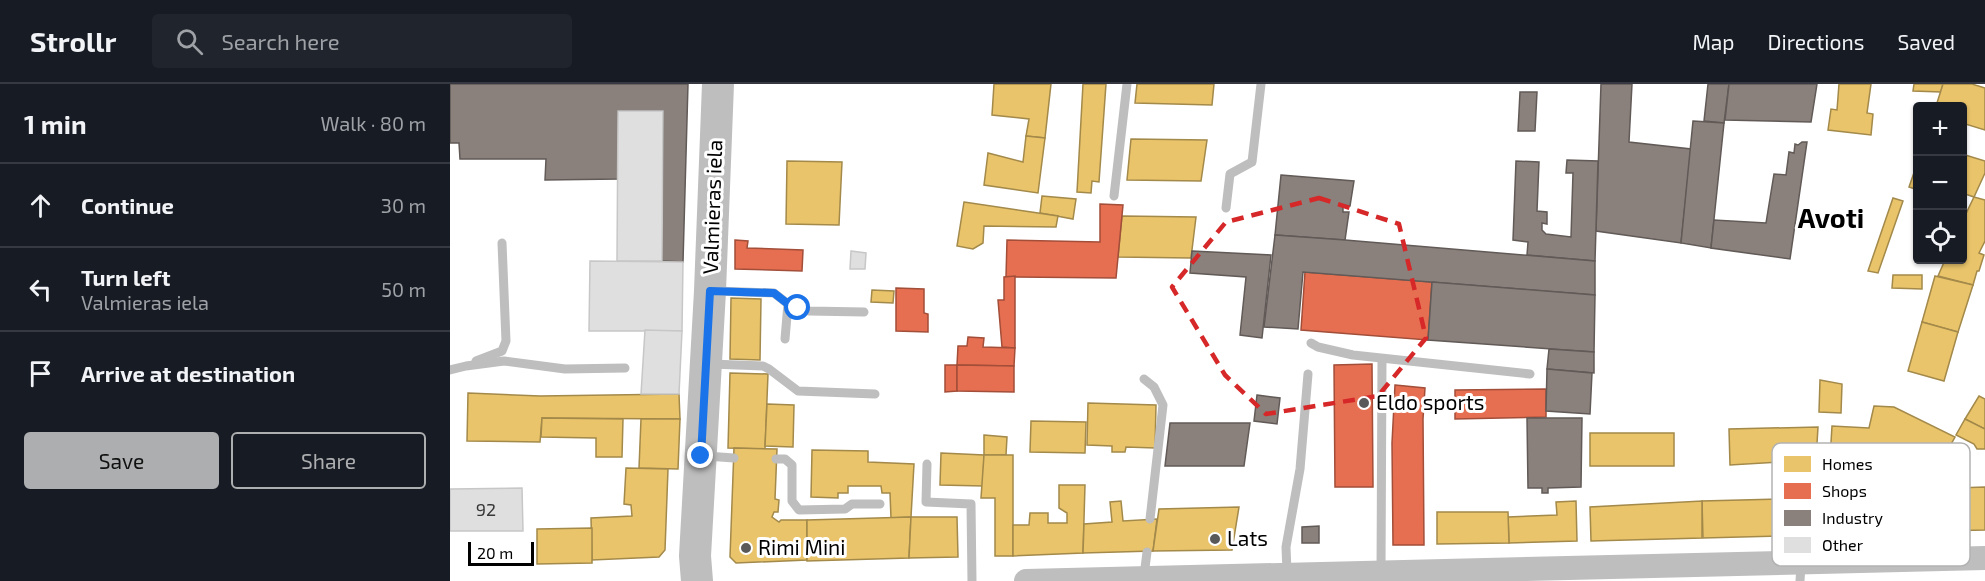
<!DOCTYPE html>
<meta charset="utf-8">
<style>
body{margin:0;font-family:"Exo 2",sans-serif;background:#20242c;color:#f1f3f6}
.controls{position:absolute;right:18px;top:18px;display:grid;overflow:hidden;border-radius:6px;box-shadow:0 2px 4px #0004}
.controls button{width:54px;height:54px;display:grid;place-items:center;padding:0;border:0;border-bottom:2px solid #363941;background:#171b24;color:#f1f3f6;font:30px sans-serif}
.scale{position:absolute;left:18px;bottom:15px;width:66px;box-sizing:border-box;padding-left:6px;border:3px solid #000;border-top:0;font-size:16px;line-height:21px;white-space:nowrap;color:#000;-webkit-text-stroke:4px #fff;paint-order:stroke}
.stop{position:absolute;width:18px;height:18px;margin:-14px;border:4px solid #1a73e8;border-radius:50%;background:#fff}
.stop.end{background:#1a73e8;border-color:#fff;box-shadow:0 2px 6px #0008}
.list{margin:0;padding:0;list-style:none}
h2{display:flex;justify-content:space-between;align-items:center;height:78px;margin:0;padding:0 24px;font-size:26px}
h2 small{font-size:20px;font-weight:400;color:#9ea1a6}
.list li{display:grid;grid-template-columns:39px 1fr auto;gap:18px;align-items:center;box-sizing:border-box;height:84px;padding:0 24px;border-top:2px solid #363941}
.list b{display:block;font-size:22px;white-space:nowrap}
.list p{margin:0;font-size:20px;white-space:nowrap;color:#9ea1a6}
.list em{font-size:20px;font-style:normal;color:#9ea1a6}
.actions{display:flex;gap:12px;padding:18px 24px}
.actions a{flex:1;padding:14px 0;border:2px solid #adaeaf;border-radius:6px;text-align:center;font-size:21px;color:#adaeaf}
.actions .main{background:#adaeaf;color:#111}
.icon{flex:none;width:33px;height:33px;fill:none;stroke:currentColor;stroke-width:2;stroke-linecap:round;stroke-linejoin:round}
.map{position:relative;flex:none;width:1535px;height:497px;overflow:hidden}
header{display:flex;align-items:center;gap:36px;box-sizing:border-box;height:84px;padding:0 30px;background:#171b24;border-bottom:2px solid #363941}
header strong{font-size:28px}
nav{display:flex;gap:33px;margin-inline-start:auto;font-size:21px}
.search{width:420px;height:54px;background:#20242c;display:flex;align-items:center;gap:15px;box-sizing:border-box;padding:0 21px;border-radius:6px;color:#9ea1a6;font-size:22px}
main{display:flex}
aside{flex:1;background:#171b24}
.map>svg:first-child{display:block}
</style>
<header>
<strong>Strollr</strong>
<div class="search"><svg class="icon" aria-label="search" viewBox="0 0 24 24"><circle cx="10" cy="10" r="6"/><path d="M15 15l6 6"/></svg>Search here</div>
<nav><a>Map</a><a>Directions</a><a>Saved</a></nav>
</header>
<main>
<aside>
<h2>1 min<small>Walk · 80 m</small></h2>
<ul class="list">
<li><svg class="icon" aria-label="ahead" viewBox="0 0 24 24"><path d="M12 20V5M6 11l6-6 6 6"/></svg><div><b>Continue</b></div><em>30 m</em></li>
<li><svg class="icon" aria-label="left" viewBox="0 0 24 24"><path d="M17 20v-9H6M10 6l-5 5 5 5"/></svg><div><b>Turn left</b><p>Valmieras iela</p></div><em>50 m</em></li>
<li><svg class="icon" aria-label="arrive" viewBox="0 0 24 24"><path d="M6 21V4h12l-3 4 3 4H6"/></svg><div><b>Arrive at destination</b></div></li>
</ul>
<div class="actions"><a class="main">Save</a><a>Share</a></div>
</aside>
<div class="map">
<svg width="1535" height="497" viewBox="0 0 1535 497">
<rect width="100%" height="100%" fill="#fff"/>
<!-- homes -->
<g fill="#e9c46a" stroke="#a3894a" stroke-width="1.5">
<path d="M544 0H601L595 54 576 52 579 35 542 31Z"/>
<path d="M633 0H656L649 98 642 97 641 109 627 108Z"/>
<path d="M687 0H764L762 21 685 19Z"/>
<path d="M1389 0H1421L1417 29 1423 30 1421 51 1378 46 1381 25 1387 26Z"/>
<path d="M1464 0H1493L1491 8 1463 7Z"/>
<path d="M1493 0H1522L1535 4V46L1512 39V22H1486Z"/>
<path d="M576 52 595 54 588 109 534 101 538 69 573 78Z"/>
<path d="M681 55 757 56 751 97 677 96Z"/>
<path d="M1512 70 1535 77V89L1524 113 1512 109Z"/>
<path d="M337 77 392 78 389 141 336 140Z"/>
<path d="M1468 77V106L1459 103Z"/>
<path d="M592 112 626 115 623 135 590 129Z"/>
<path d="M1524 113 1535 116V157L1529 169 1534 171 1529 187H1527L1523 201 1488 192 1495 176H1512V138Z"/>
<path d="M1443 114 1453 117 1428 189 1418 187Z"/>
<path d="M514 118 608 132 606 143 534 142 533 159 523 165 507 162Z"/>
<path d="M672 132 746 133 741 174 668 173Z"/>
<path d="M1443 191H1472V205L1442 204Z"/>
<path d="M1485 192 1523 201 1508 248 1472 238Z"/>
<path d="M422 206 444 207 443 219 421 218Z"/>
<path d="M281 214 311 215 310 276 280 275Z"/>
<path d="M1472 238 1508 248 1494 297 1458 287Z"/>
<path d="M280 289 318 290 315 365 278 364Z"/>
<path d="M1370 296 1392 300 1391 329 1369 328Z"/>
<path d="M18 309 90 312 229 310 230 335 92 334 90 358 17 357Z"/>
<path d="M1529 312 1535 315V345L1515 335Z"/>
<path d="M638 319 706 321 705 364 676 363 675 368H662V362L637 361Z"/>
<path d="M317 320 344 321 343 363 315 362Z"/>
<path d="M1424 322 1444 323 1505 353 1485 389 1434 365 1431 377 1380 375 1382 342 1419 344Z"/>
<path d="M92 334 173 335 172 373H146V354L91 353Z"/>
<path d="M191 335H230L228 385 189 384Z"/>
<path d="M1515 335 1535 345V365H1527L1524 360 1506 351Z"/>
<path d="M581 337 636 338 635 369 580 368Z"/>
<path d="M1368 343 1366 376 1280 381 1279 345Z"/>
<rect x="1140" y="349" width="84" height="33"/>
<path d="M534 351 557 353 556 371H534Z"/>
<path d="M284 364 327 365 325 415 329 416 328 428H324L322 433 329 438 331 436H357V476L286 479 280 473Z"/>
<path d="M362 366 418 367V378L464 380 461 433 441 434 440 409H432L431 402H398V409H388V414L361 413Z"/>
<path d="M491 369 534 371 533 402 490 401Z"/>
<path d="M534 371H563V472H545V414H531Z"/>
<path d="M176 384 218 385 215 466 209 473 142 476 141 434 182 432 181 421 174 420Z"/>
<path d="M609 401H635L633 469 563 472V441H579L580 429H598V439H617V429L609 424Z"/>
<path d="M1535 403V446L1451 448V428L1476 405Z"/>
<path d="M1365 414 1362 451 1253 454 1252 417Z"/>
<path d="M671 417 673 437 707 435 703 467 633 469 634 440 662 438 660 418Z"/>
<path d="M1126 417 1127 457 1059 459 1058 433 1107 431 1106 418Z"/>
<path d="M1252 417V454L1141 457 1140 423Z"/>
<path d="M789 423 782 466 703 467 709 425Z"/>
<path d="M987 428H1058L1059 459 987 460Z"/>
<path d="M461 433 459 474 357 477V436Z"/>
<path d="M461 433H507L508 473 459 474Z"/>
<path d="M142 444V479L87 480V445Z"/>
</g>
<!-- shops -->
<g fill="#e76f51" stroke="#a24e39" stroke-width="1.5">
<path d="M650 120 673 121 666 194 556 193 557 156 650 158Z"/>
<path d="M285 156 298 157 297 164 353 166 352 187 285 185Z"/>
<path d="M855 188 982 198 978 256 851 246Z"/>
<path d="M565 192V264L552 263 548 216H554V193Z"/>
<path d="M446 204 474 205V229L478 230V248L446 247Z"/>
<path d="M518 253 534 254 533 263 565 264 564 282 507 281 508 262H517Z"/>
<path d="M922 280 923 403H885L884 281Z"/>
<path d="M495 281H507V307L495 308Z"/>
<path d="M507 281 564 282V308L507 307Z"/>
<path d="M945 301 975 304 973 335 974 461H943L942 359Z"/>
<path d="M1096 305V333L1005 335V306Z"/>
</g>
<!-- industry -->
<g fill="#8a817c" stroke="#615a57" stroke-width="1.5">
<path d="M0 0H238L233 178 212 177 213 27H168V95L95 96 96 75H10L9 59H0Z"/>
<path d="M1151 0H1182L1179 58 1241 65 1231 159 1146 147Z"/>
<path d="M1258 0H1279L1274 39 1254 37Z"/>
<path d="M1279 0H1367L1361 38 1275 36Z"/>
<path d="M1070 8H1087L1085 47H1068Z"/>
<path d="M1243 37 1274 39 1261 164 1231 159Z"/>
<path d="M1352 58H1357L1340 175 1261 164 1264 136 1316 139 1324 90 1336 91 1339 68 1344 69 1345 60 1348 61Z"/>
<path d="M1117 76 1148 77 1145 177 1077 171 1078 158 1063 156 1066 77 1089 78 1087 127 1097 128V140L1092 139V146L1096 150 1121 153 1123 89H1116Z"/>
<path d="M831 91 904 97 900 122 893 121V128H899L895 156 825 151Z"/>
<path d="M825 151 895 156 1145 177V211L853 188 848 245 814 243Z"/>
<path d="M742 167 821 171 812 254 790 251 796 193 740 189Z"/>
<path d="M982 198 1145 211 1144 268 978 256Z"/>
<path d="M1099 265 1144 268V289L1097 285Z"/>
<path d="M1097 285 1142 289 1140 330 1096 327Z"/>
<path d="M807 311 830 314 827 340 804 337Z"/>
<path d="M1077 334H1132L1131 403 1098 404V409H1092V404H1078Z"/>
<path d="M720 339H800L794 382H715Z"/>
<path d="M869 442V459H852V443Z"/>
</g>
<!-- building -->
<g fill="#dfdfdf" stroke="#c7c7c7" stroke-width="1.5">
<path d="M168 27H213L212 177H167Z"/>
<path d="M401 167 416 169 415 185H400Z"/>
<path d="M140 177 233 178 232 247H139Z"/>
<path d="M195 246 232 247 229 310H191Z"/>
<path d="M72 404 73 447H0V405Z"/>
</g>
<g fill="none" stroke-linecap="round" stroke-linejoin="round">
<!-- service -->
<g stroke="#bebebe" stroke-width="9">
<path d="M664 112 677 0"/>
<path d="M776 124 780 90 802 78 811 0"/>
<path d="M266 207 324 209 338 220 359 227 414 228"/>
<path d="M335 255 338 220"/>
<path d="M861 259 868 263 903 271 1080 290"/>
<path d="M26 277 52 267 56 257 52 159"/>
<path d="M261 280 313 282 319 285 348 307 425 310"/>
<path d="M0 286 16 282 54 277 115 285 175 284"/>
<path d="M694 295 704 303 713 321 700 435"/>
<path d="M256 372 284 374"/>
<path d="M326 375H335L342 381V417L349 426 395 425 402 420H430"/>
<path d="M477 380 476 418 521 420 522 497"/>
<path d="M837 488 836 463 850 385 858 290"/>
<path d="M931 488 932 275"/>
<path d="M694 492 697 468"/>
<path d="M1350 497 1351 481"/>
</g>
<!-- tertiary -->
<path stroke="#bebebe" stroke-width="24" d="M576 497 1535 474"/>
<!-- primary -->
<path stroke="#bebebe" stroke-width="32" d="M247 497 245 472 260 207 268 0"/>
</g>
<g fill="none" stroke-linecap="round" stroke-linejoin="round">
<!-- route -->
<path stroke="#1a73e8" stroke-width="8" d="M251 372 260 207 324 209 338 220 348 224"/>
</g>
<!-- marked area -->
<path fill="none" stroke="#d62828" stroke-width="4.5" stroke-dasharray="12 8" stroke-linejoin="round" d="M869 114 949 140 976 254 928 312 816 330 775 291 722 203 776 138Z"/>
<!-- markers -->
<g fill="#595959" stroke="#fff" stroke-width="2">
<circle cx="914" cy="319" r="6"/>
<circle cx="765" cy="455" r="6"/>
<circle cx="296" cy="464" r="6"/>
</g>
<g text-anchor="middle" stroke-width="6" stroke-linejoin="round" paint-order="stroke">
<!-- number labels -->
<g font-size="18" fill="#383838">
<text x="36" y="432">92</text>
</g>
<!-- street labels -->
<g font-size="21" fill="#000" stroke="#fff">
<text transform="translate(263 123) rotate(-88)" y="7">Valmieras iela</text>
</g>
<!-- poi labels -->
<g font-size="21" fill="#000" stroke="#fff" text-anchor="start">
<text x="926" y="326">Eldo sports</text>
<text x="777" y="462">Lats</text>
<text x="308" y="471">Rimi Mini</text>
</g>
<!-- district labels -->
<g font-size="27" font-weight="bold" fill="#000" stroke="#fff">
<text x="1381" y="144">Avoti</text>
</g>
</g>
<!-- legend -->
<rect x="1322" y="359" width="198" height="123" rx="9" fill="#fff" stroke="#b2b2b2" stroke-width="1.5"/>
<rect x="1334" y="372" width="27" height="16" fill="#e9c46a"/>
<rect x="1334" y="399" width="27" height="16" fill="#e76f51"/>
<rect x="1334" y="426" width="27" height="16" fill="#8a817c"/>
<rect x="1334" y="453" width="27" height="16" fill="#dfdfdf"/>
<g font-size="16" fill="#000">
<text x="1372" y="386">Homes</text>
<text x="1372" y="413">Shops</text>
<text x="1372" y="440">Industry</text>
<text x="1372" y="467">Other</text>
</g>
</svg>
<div class="controls">
<button>+</button>
<button>−</button>
<button><svg class="icon" aria-label="locate" viewBox="0 0 24 24"><circle cx="12" cy="12" r="6"/><path d="M12 2v4M12 18v4M2 12h4M18 12h4"/></svg></button>
</div>
<div class="scale">20 m</div>
<div class="stop" style="left:348px;top:224px"></div>
<div class="stop end" style="left:251px;top:372px"></div>
</div>
</main>
